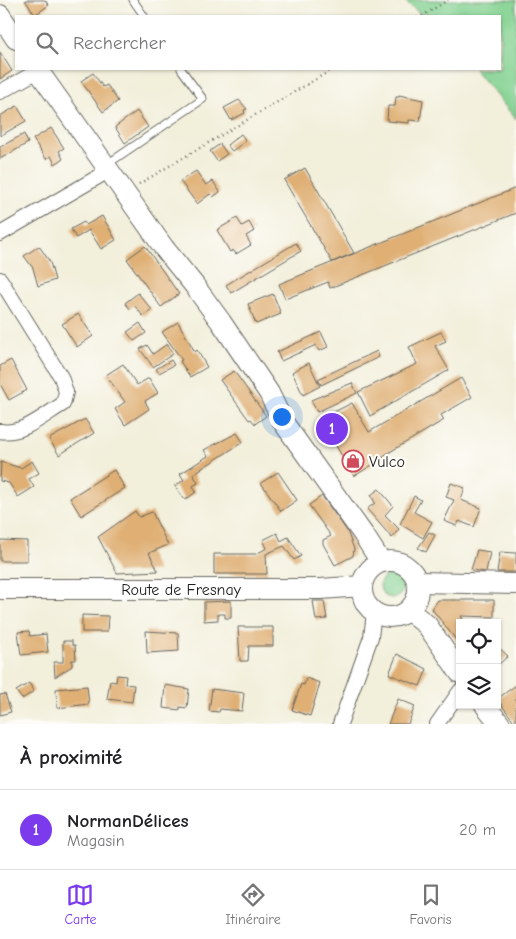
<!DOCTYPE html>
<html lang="fr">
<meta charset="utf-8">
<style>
body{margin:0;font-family:"Comic Neue",sans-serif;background:#f2f2f2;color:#202124}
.controls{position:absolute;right:15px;bottom:15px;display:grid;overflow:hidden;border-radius:0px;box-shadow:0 1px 4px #0004}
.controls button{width:45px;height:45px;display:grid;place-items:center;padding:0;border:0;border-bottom:1px solid #e0e0e0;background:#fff;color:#202124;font:25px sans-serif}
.you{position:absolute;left:281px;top:416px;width:18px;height:18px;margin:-12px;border:4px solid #fff;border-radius:50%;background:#1a73e8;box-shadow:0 0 0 8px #1a73e833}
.badge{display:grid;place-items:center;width:32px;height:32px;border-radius:50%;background:#7c3aed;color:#fff;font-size:16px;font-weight:700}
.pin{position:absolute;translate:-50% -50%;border:2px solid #fff;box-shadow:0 1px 5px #0006}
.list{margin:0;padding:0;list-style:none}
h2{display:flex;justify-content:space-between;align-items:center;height:65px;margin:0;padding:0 20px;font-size:21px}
h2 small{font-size:16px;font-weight:400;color:#757577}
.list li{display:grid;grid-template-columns:32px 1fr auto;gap:15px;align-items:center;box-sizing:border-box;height:80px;padding:0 20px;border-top:1px solid #e0e0e0}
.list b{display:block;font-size:19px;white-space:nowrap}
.list p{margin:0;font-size:16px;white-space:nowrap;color:#757577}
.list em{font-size:16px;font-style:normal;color:#757577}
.icon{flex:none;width:28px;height:28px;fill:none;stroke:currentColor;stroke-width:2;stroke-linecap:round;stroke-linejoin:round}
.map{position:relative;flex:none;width:516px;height:724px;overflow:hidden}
.search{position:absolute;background:#fff;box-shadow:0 1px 4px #0004;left:15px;right:15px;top:15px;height:55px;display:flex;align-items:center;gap:12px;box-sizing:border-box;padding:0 18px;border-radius:0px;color:#757577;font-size:19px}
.sheet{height:145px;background:#fff}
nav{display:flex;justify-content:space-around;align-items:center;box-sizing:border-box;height:70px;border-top:1px solid #e0e0e0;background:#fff;font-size:14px;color:#757577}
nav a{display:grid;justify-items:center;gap:2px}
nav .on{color:#7c3aed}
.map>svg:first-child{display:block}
</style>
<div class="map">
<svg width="516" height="724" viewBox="0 0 516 724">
<rect width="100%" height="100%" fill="#fdfcf7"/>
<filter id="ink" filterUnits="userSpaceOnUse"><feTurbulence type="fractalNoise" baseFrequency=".02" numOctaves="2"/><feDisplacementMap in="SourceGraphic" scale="10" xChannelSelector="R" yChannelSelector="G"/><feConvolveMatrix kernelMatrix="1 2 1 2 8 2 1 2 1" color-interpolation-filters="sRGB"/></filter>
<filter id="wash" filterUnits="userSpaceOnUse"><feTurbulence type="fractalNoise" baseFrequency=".0096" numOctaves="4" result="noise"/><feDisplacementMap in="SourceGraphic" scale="20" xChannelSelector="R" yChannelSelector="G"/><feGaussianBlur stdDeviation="1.12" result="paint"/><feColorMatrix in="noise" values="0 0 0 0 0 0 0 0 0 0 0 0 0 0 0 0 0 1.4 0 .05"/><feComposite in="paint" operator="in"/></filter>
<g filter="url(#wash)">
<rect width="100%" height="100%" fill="#f2efdb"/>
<!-- green -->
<g fill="#83d291" stroke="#507756">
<path d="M404 0H516V119L474 69H500V16H423Z"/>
<circle cx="392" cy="586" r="12"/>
</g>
<g id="blocks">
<!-- building -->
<g fill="#dfaf73">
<path d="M25 0H45L49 5 35 15Z"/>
<path d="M0 52 12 71 0 79Z"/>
<path d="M93 73 103 87 107 85 118 101 103 112 81 81Z"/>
<path d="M399 95 423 100 420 121 409 120V123L387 121 388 106H395L396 97H399Z"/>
<path d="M239 100 247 109 244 110 245 113 231 120 224 108Z"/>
<path d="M17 106 26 121 0 136V116Z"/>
<path d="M137 111 148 127 125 143 115 127Z"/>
<path d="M51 128 64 148 59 151 63 159 55 164 51 156 46 159 33 139Z"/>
<path d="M24 134 28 143 0 159V147Z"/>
<path d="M241 134 246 141 232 151 227 145Z"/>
<path d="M220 144 227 154 217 161 210 151Z"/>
<path d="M305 168 354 253 332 262 284 180Z"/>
<path d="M196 171 206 185 213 181 220 192 213 197 210 194 197 204 180 181Z"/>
<path d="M516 188V213L330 288 328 282 285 299 279 284Z"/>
<path d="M102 216 116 240 101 249 89 230 76 238 71 229 84 222 86 225Z"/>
<path d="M237 218 242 226 249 222 254 231 246 236 251 245 236 254 233 250 230 252 217 230Z"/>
<path d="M296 243 301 251 231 293 226 285Z"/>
<path d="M39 246 50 262 55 280 38 286 33 268 24 256Z"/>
<path d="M145 246 179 294 161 307 127 259Z"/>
<path d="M138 293 152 310 143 316 134 305 130 309 125 303Z"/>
<path d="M273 294 281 314 256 324 248 304Z"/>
<path d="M78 314 93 336 77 347 62 324Z"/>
<path d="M178 322 195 352 197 350 207 367 190 377 180 361 182 360 162 332Z"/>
<path d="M140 323 146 333 134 341 127 332Z"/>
<path d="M321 332 328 347 319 351 316 345 281 361 277 352Z"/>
<path d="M441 332 446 341 435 346 449 370 370 416 358 392 417 364 409 347Z"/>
<path d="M167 344 173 354 153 367 140 349 147 345 153 354Z"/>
<path d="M377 351 379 357 321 385 318 379Z"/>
<path d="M11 360 27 390 9 400 0 384V366Z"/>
<path d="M171 360 174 365 159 373 156 369Z"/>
<path d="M309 363 320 386 303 395 292 372Z"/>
<path d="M123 364 137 385 149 378 158 393 145 401 149 409 125 425 115 409 125 402 106 375Z"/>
<path d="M234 371 266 416 255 424 251 419 249 420 220 380Z"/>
<path d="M461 378 472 397 441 415 444 420 383 456 384 458 354 476 320 419 352 403 369 432Z"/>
<path d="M352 383 357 393 317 412 311 400Z"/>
<path d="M85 419 94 433 59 455 49 439Z"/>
<path d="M237 433 243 442 193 474 198 483 193 486 196 492 185 500 175 486 184 480 180 474 208 456 204 450Z"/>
<path d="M32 461 39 473 29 479 34 487 18 497 9 483 0 481 1 462 21 468Z"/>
<path d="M114 470 125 488 81 516 70 498Z"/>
<path d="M278 472 297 500 281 511 261 483Z"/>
<path d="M451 483 465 488 461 500 481 508 474 527 459 521 457 526 444 521 454 500 446 497Z"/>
<path d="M379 489 393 506 385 515 399 529 392 538 367 509 375 503 371 495Z"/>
<path d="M322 496 347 531 354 549 353 556 335 565 323 544V540L331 536 309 505Z"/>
<path d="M414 496 421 500 414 512 432 522 423 538 400 524Z"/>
<path d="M135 511 139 517 152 512 168 545 149 553 158 571 117 573 98 537Z"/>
<path d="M429 532 435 535 426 552 418 548Z"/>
<path d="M277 533 281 541 288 537 301 556 294 560 284 546 266 554 267 574H214V554H256L267 548 263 540Z"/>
<path d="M0 540 27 541V561H0Z"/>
<path d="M477 550 490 552 486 572 471 570Z"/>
<path d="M500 552 516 553V572H497Z"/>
<path d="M438 600H494V617L461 616 465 623H460V645L432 609Z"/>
<path d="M231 601V618H225V614H218V620L204 621V602Z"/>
<path d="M313 601H324L327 619 316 620Z"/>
<path d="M82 615 108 616 107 632H82Z"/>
<path d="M238 627H273V646H249L248 661H240Z"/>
<path d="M29 631 30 636 46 634 48 652 21 655 18 632Z"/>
<path d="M146 631 178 633 179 651 147 653Z"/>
<path d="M63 641H72V645H75L76 660H72V666L55 677 54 662H63Z"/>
<path d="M497 646 508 656 497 666Z"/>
<path d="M397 654 427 669 420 686 389 674Z"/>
<path d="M117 675 126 676 125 684 134 685 132 702 107 699 110 681 116 682Z"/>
<path d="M306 678 320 683 310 716 292 710 301 684 304 685Z"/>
<path d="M29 683 34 691 22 699 16 691Z"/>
<path d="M165 685 189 689 187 708 180 707V710L163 708Z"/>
<path d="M516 685V724L497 699Z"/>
<path d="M87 686 89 704 57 708 56 689Z"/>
<path d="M212 689 244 693 242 711 220 709 219 712 209 711Z"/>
<path d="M5 694 11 712 0 715V695Z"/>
<path d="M398 699 415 706 408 724H388Z"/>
</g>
</g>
</g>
<g filter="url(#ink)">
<use href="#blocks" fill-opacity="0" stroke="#67665f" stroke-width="1"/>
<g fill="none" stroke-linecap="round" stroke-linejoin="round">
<!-- lane casing -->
<g stroke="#67665f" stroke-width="9">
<g id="lane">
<path d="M133 0 144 16"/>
<path d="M106 165 203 99 181 69"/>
</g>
</g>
<!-- street casing -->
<g stroke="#67665f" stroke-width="16">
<g id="street">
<path d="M0 92 38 71"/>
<path d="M0 234 110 170"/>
<path d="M0 279 61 377 66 392 63 404C44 415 23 435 0 431"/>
<path d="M340 724 371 637 374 613"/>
<path d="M437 724 460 691"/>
</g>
</g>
<!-- secondary casing -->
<g stroke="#67665f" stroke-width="22">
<g id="secondary">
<path d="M0 15 16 39"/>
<path d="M37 69 164 248 194 285 221 322 269 393 283 422 363 534 381 562"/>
<circle cx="390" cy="589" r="28"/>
<path d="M418 582 516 584"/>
<path id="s1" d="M0 589H321L362 586"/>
<path d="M409 611 427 625 460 673"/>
<path d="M485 705 500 724"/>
</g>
</g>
<!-- path -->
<g stroke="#67665f" stroke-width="2.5" stroke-dasharray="1 4" stroke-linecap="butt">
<path d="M422 16 448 0"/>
<path d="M139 184 333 69"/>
</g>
<!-- lane -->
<use href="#lane" stroke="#fff" stroke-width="7"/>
<!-- street -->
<use href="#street" stroke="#fff" stroke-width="14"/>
<!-- secondary -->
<use href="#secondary" stroke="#fff" stroke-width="20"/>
</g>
</g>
<!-- icons -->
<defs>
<g id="shop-ring" transform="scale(1.125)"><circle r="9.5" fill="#fdfcf7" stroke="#d1495b" stroke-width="1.5"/><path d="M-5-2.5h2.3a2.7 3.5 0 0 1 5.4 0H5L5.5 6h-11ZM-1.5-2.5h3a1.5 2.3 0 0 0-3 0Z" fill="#d1495b"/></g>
</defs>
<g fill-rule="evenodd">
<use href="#shop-ring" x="353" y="461"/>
</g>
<g text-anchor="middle" stroke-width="4.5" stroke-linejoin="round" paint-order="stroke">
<!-- poi labels -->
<g font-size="16" fill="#1c1c1c" stroke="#fdfcf7" text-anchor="start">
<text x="369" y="467">Vulco</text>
</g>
<!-- street labels -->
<g font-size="16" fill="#1c1c1c" stroke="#fdfcf7">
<text dy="6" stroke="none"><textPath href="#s1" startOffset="181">Route de Fresnay</textPath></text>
</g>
</g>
</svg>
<div class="controls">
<button><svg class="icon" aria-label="locate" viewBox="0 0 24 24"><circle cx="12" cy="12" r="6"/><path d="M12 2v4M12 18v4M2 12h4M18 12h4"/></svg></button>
<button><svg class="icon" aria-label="layers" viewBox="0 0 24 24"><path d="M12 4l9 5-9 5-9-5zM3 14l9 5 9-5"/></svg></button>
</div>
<div class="you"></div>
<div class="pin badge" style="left:332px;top:429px">1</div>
<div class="search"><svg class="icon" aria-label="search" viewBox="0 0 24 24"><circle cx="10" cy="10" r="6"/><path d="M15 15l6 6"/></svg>Rechercher</div>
</div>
<section class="sheet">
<h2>À proximité<small></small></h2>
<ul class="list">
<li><span class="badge">1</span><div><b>NormanDélices</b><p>Magasin</p></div><em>20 m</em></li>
</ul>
</section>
<nav>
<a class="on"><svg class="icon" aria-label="map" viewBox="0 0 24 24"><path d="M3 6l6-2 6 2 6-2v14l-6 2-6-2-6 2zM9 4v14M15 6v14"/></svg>Carte</a>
<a><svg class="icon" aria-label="directions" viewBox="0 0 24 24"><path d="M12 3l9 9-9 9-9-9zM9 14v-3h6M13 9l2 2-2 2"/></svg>Itinéraire</a>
<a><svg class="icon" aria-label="saved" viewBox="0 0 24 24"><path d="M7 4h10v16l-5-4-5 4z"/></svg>Favoris</a>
</nav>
